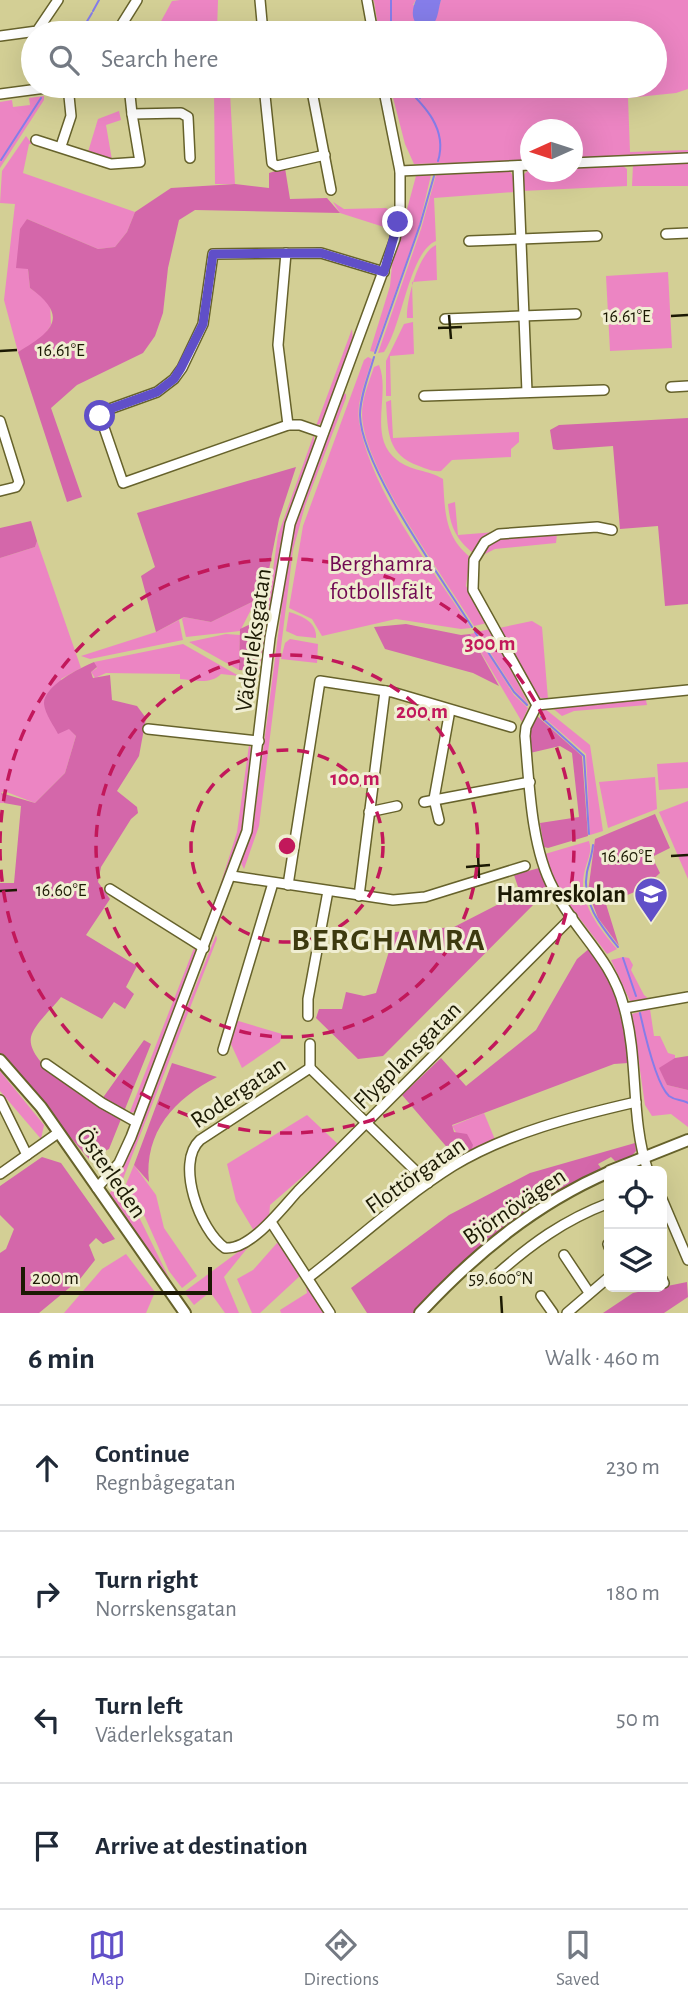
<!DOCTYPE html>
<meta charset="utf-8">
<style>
body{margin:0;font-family:"Alegreya Sans",sans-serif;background:#f6f6f7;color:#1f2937}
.controls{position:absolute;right:21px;bottom:21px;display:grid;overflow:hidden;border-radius:10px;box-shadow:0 7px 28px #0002}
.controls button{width:63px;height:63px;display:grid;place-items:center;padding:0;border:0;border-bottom:2px solid #e0e1e3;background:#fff;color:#1f2937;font:35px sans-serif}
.compass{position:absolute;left:520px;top:119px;width:63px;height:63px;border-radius:50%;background:#fff;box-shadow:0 7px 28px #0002;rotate:267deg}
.scale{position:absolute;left:21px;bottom:18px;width:191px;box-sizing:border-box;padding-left:7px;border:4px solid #1b1903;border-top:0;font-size:19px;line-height:24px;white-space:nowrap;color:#1b1903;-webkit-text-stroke:5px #f0eed2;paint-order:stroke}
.stop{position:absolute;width:21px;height:21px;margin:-16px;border:5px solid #604fc8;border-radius:50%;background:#fff}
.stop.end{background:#604fc8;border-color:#fff;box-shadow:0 2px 7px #0008}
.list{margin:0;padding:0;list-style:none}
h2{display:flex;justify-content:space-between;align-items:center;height:91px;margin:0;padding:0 28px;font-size:30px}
h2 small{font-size:23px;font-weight:400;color:#747a83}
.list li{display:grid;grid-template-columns:46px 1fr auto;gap:21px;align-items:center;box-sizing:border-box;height:126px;padding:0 28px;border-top:2px solid #e0e1e3}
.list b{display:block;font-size:26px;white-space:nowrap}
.list p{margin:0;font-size:23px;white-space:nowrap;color:#747a83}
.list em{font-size:23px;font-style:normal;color:#747a83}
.icon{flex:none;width:38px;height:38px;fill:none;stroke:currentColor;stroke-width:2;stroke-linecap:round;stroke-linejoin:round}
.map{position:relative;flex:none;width:688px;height:1313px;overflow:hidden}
.search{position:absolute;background:#fff;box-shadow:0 7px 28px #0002;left:21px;right:21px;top:21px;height:77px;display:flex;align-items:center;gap:18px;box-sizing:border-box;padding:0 24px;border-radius:38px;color:#747a83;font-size:26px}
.sheet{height:595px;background:#fff}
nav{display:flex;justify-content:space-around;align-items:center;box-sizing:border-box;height:98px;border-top:2px solid #e0e1e3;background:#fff;font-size:19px;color:#747a83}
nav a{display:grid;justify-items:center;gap:4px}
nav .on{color:#604fc8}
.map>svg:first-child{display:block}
</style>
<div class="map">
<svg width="688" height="1313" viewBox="0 0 688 1313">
<rect width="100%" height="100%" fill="#d3cf95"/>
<!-- green -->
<g fill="#ec85c3">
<path d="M180 0H218L217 31 221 33H177V29L161 28 158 33 159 25 172 1Z"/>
<path d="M370 0H416L413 5 438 9 441 0H688V89L676 93 628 98 630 152 688 150V154L573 159 572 130H530V161L414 164 405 144 390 86H655V33H379L374 1Z"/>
<path d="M158 86H261V95L230 93 235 184H215L214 90Z"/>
<path d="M44 96V100L0 168V102L12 100 13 107 30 105 29 98Z"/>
<path d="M119 111 121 120 106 125 112 160 88 152 98 119Z"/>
<path d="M26 136 32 144H29L23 173 135 212 127 232 115 247 98 249 27 219 17 268H28L30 288 50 302 51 325 42 339 18 352 4 300 15 204 0 203 2 171Z"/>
<path d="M688 163V186H632L633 165Z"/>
<path d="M623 166 627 169V186L522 191 523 175 530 169 572 172 573 168Z"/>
<path d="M510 171 515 180V192L434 198 436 241C409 252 403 324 384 352L378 353 421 229 436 175Z"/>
<path d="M431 175 419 226 374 352 370 351 390 286 392 265 416 176Z"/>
<path d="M333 202 344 209 386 208 389 210 387 228 340 213Z"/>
<path d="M436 245 437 280 412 282 413 318H407C406 300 419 252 436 245Z"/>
<path d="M668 272 672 348 610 351 606 276Z"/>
<path d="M413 322 414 354 390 356 391 396H386V361L404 324Z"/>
<path d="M352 329 353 340 323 422 316 426Z"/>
<path d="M368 357 372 359C367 378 356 401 359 421 371 493 432 568 471 628L461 629 396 619 322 636 312 619 289 608 303 526 364 360Z"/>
<path d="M379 365C391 394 367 437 397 460 410 471 429 470 443 479 445 510 444 536 470 557L466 586 487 623 474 626C445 578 362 467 362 414 362 398 369 382 374 367Z"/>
<path d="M341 393 346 394V398L305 506 293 550 259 826 244 869 241 863 253 828 291 535Z"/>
<path d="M391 400 393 438 519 432V442L511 449V457L452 460 441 471C433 472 427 469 419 466 387 455 388 432 386 402Z"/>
<path d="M314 434V446L288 518 257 681 278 535Z"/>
<path d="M455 502 458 535 495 532 473 553C456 539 450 526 448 504Z"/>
<path d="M557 534 556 543 495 549 479 557 488 542 499 537Z"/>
<path d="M37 541 81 668 61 679 69 728 76 736 65 773 35 803 4 791 1 793 4 803H0V558L35 547Z"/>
<path d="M256 600 240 631 186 637 182 619 184 617 211 622Z"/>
<path d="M289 612C302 616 317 622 316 638L297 636 286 631Z"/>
<path d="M179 620 183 640 90 659 81 656 156 632Z"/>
<path d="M532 621 542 627 548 699 537 697 499 628Z"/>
<path d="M490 629 529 705 515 691 477 632Z"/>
<path d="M475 633 514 695 528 708 522 722 470 634Z"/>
<path d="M226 634 240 635 239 670 189 642Z"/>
<path d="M290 639 318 644 317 663 281 659 285 643Z"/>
<path d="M183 644 239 676 221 674C210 685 194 680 180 679V674L106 673 95 678 91 672 97 668 94 662Z"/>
<path d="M645 696 647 705 574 711 562 716 550 706Z"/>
<path d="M544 708 590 745 603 831 590 835 586 754 540 714Z"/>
<path d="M249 745 253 752 241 837 219 889 237 832Z"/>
<path d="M688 762V788L659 790 657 764Z"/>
<path d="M655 777 657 809 608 828 599 782Z"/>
<path d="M688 801V879L659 812Z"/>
<path d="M589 841C593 853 586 862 584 874 578 903 600 929 617 949L607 954 557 889 545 854Z"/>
<path d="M216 935 217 939 121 1184 118 1180Z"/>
<path d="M194 948 197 954C177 1007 154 1059 136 1111L129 1114Z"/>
<path d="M623 957 629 958 633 965 631 970 644 995 649 999 631 1002 629 999 611 960Z"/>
<path d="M650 1009 654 1036H660L668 1053 675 1055V1061L660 1068 667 1085 688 1090V1127L671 1114 652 1116 645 1105 632 1014Z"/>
<path d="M235 1020 282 1034 280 1042 242 1068 230 1042Z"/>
<path d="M0 1071 44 1125 41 1139 0 1091Z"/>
<path d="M484 1113 496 1142 470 1154 452 1126Z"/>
<path d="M307 1115 339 1145 270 1205 269 1218 254 1231 236 1201 227 1164Z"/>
<path d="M134 1165 156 1195 164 1228 197 1276 182 1288 169 1271 145 1217 124 1189Z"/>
<path d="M116 1186 139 1217 174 1288 109 1194Z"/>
<path d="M253 1241 224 1277 239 1313H225L210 1292 194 1305 184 1292Z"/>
<path d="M277 1243 282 1244 301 1275 260 1313H252L237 1279 253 1270Z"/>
<path d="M126 1254 155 1292 146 1313H64L102 1269Z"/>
<path d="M306 1286 326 1313H281L280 1310 307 1293Z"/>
</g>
<!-- forest -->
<g fill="#d467aa">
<path d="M285 168 290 199 327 198 340 213 195 210 179 220 168 268 163 313 155 336 143 353 77 385 51 408 82 497 67 502 18 352C52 332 70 317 30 288L28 269 16 268 20 229 27 219 98 249 115 247 127 232 135 212 171 188 235 184 269 188V173Z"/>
<path d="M688 418V604L665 606 658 526 620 529 613 446 557 450 553 449 550 430 559 425Z"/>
<path d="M296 467 279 519 266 585 256 600 211 622 184 617 156 632 141 576 155 567 137 513Z"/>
<path d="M31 521 37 541 35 547 0 558V528Z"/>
<path d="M261 619 253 671 239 670 240 629Z"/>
<path d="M406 624 461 635 470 634 499 686 473 673 385 649 374 627Z"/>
<path d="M94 662 97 667 91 672 93 678 110 675 112 700 137 706 146 718 139 756 117 791 137 807 138 813 131 819 101 867 98 882 110 899 86 935 137 966 126 987 134 994 125 1009 114 1002 102 1019 61 997C53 1008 34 1024 31 1037 26 1062 80 1094 97 1106L144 1040 151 1044 109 1149 89 1159 0 1056V883H14L21 806 4 803 1 793 35 803 65 773 76 736 69 729 58 734C54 726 45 714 44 704 43 686 80 668 94 662Z"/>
<path d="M537 716 582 756 588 836 548 848 544 847 540 823 579 817 572 753 560 746 530 753 529 729Z"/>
<path d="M655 814 670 848 652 857 660 873 644 888 606 904 619 946 598 918 588 892 595 839Z"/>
<path d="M539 868 548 890 383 1056 358 1059 316 1018 319 1009H342L346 992 364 996 376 993 395 932 454 927 520 893 514 875Z"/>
<path d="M591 947C615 984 624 1019 628 1063L614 1064 452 1125 454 1132 467 1134 473 1145 470 1154 457 1159 402 1095 441 1058 466 1086 536 1030 577 959Z"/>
<path d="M688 1056V1090L667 1085 659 1068 675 1058Z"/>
<path d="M172 1063 217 1077C174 1099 144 1132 149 1182L134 1165Z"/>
<path d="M635 1143 636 1151 630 1158 615 1161 611 1157 598 1164 601 1168 533 1209 441 1284 414 1313H367L351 1288 449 1215 530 1173Z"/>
<path d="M42 1157 61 1163 115 1239 103 1244 96 1238 89 1245 95 1260 80 1279 39 1313H0V1253L6 1249 14 1229 0 1215V1186Z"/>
<path d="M687 1282 688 1297 664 1313H603L633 1293Z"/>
</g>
<!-- water -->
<path fill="#857de9" d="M416 0H441C437 13 439 26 423 29 411 23 411 11 416 0Z"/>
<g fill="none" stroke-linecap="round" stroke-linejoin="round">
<!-- stream -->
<g stroke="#857de9" stroke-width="2">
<path d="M93 11 99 0"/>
<path d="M80 33 92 13"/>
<path d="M391 33V0"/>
<path d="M404 86C424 105 448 129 438 161"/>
<path d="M420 98 424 86"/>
<path d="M1 160 41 98"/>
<path d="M375 353 420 225 434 176"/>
<path d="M374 357C369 375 360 396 360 415 361 467 443 580 472 627"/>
<path d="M475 632 514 692 527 705"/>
<path d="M541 717 584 756 589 834"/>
<path d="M593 845C592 855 589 863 587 872 581 902 601 926 618 947"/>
<path d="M623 958 636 996"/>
<path d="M640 1013C644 1031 656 1084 669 1096 676 1101 681 1099 688 1103"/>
</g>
<!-- minor casing -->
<g stroke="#66622b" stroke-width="12">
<g id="minor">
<path d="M260 0 263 33"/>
<path d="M367 0 373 33"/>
<path d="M122 33V24L137 0"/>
<path d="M0 36 37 31 58 0"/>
<path d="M129 86 132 114 181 113 188 117 190 158"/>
<path d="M264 86 272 163 277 166 325 155"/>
<path d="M311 86 331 190"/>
<path d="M0 94 61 86"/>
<path d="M36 140 111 164 140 162 132 114"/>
<path d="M61 146 71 116 68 86"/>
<path d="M572 163 688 158"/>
<path d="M518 166 527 392"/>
<path d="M400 171 530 165"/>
<path d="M666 234 688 233"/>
<path d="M469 241 597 236"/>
<path d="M286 253 278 345 288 425"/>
<path d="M445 319 576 314"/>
<path d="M671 387 688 386"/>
<path d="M424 396 604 390"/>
<path d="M0 421 19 482 16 487 0 491"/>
<path d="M323 433 300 425H288L123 483 100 416 104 411 157 392 174 379 182 368 203 324 213 254 321 253 384 272"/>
<path d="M537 705 526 727 525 736C529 781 531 848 553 888 575 932 611 957 624 1007 639 1060 630 1119 648 1171"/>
<path d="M537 705 473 590 474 560 485 542 499 534 597 527 612 530"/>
<path d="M537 705 688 690"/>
<path d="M148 729 259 741"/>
<path d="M424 802 530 782"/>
<path d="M369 812 397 806"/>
<path d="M439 820 434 799 450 710"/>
<path d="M232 876 393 900 425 897 525 866"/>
<path d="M288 885 320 681 392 692 511 727"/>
<path d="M110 889 204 948"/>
<path d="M359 896 385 691"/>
<path d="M625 1008 688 997"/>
<path d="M308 1016V999L328 891"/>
<path d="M310 1044V1068"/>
<path d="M223 1050 273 883"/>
<path d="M46 1064 102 1103 136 1122"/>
<path d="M310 1068 200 1140C175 1163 200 1231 225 1248 251 1250 281 1209 298 1191L572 917"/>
<path d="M310 1068 428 1183"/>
<path d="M0 1100 27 1155"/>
<path d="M0 1174 58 1133"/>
<path d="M97 1188 119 1163 131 1137 247 831 270 638 290 524 395 239 400 208V171L383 86"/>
<path d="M662 1199 688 1260"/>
<path d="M271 1222 330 1313"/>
<path d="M608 1244 609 1247"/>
<path d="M564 1255 588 1291"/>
<path d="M495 1276C531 1244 564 1220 609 1203"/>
<path d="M308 1278C356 1241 402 1198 453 1166 507 1133 575 1116 636 1102"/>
<path d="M662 1279 664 1283"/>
<path d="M541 1296 553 1313"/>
<path d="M567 1313 609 1277"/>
</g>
</g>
<!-- major casing -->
<g stroke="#66622b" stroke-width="14">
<g id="major">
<path d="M0 1060 41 1107 185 1313"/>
<path d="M610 1171 688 1140"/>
<path d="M420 1313C475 1254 535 1204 609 1172"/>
</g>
</g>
<!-- minor -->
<use href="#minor" stroke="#fff" stroke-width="9"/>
<!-- major -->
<use href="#major" stroke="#fff" stroke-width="10"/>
</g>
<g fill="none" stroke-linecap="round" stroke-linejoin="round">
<!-- route -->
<path stroke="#604fc8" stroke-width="9" d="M100 416 104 411 157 392 174 379 181 368 203 324 213 254 321 253 384 272 398 222"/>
</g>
<!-- ticks -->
<path fill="none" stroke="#1b1903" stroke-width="2.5" d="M449 315 451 339M671 316 688 315M438 328 462 327M0 351 17 350M478 854 479 878M671 856 688 855M466 867 490 865M0 891 17 890M501 1296 502 1313"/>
<!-- distance rings -->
<g fill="none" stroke="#c2185b" stroke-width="3.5" stroke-dasharray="12 9">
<circle cx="287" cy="846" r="96"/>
<circle cx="287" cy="846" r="191"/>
<path d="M0 843A287 287 0 1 1 0 849"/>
</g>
<!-- icons -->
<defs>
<g id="school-pin" transform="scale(1.75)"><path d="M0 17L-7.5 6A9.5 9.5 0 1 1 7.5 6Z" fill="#604fc8" stroke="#f0eed2"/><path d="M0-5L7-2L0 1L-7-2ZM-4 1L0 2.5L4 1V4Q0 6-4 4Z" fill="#fff"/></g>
</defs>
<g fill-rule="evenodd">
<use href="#school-pin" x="651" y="894"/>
</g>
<g text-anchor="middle" stroke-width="6" stroke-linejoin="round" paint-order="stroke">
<!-- park labels -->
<g font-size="24" fill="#710952" stroke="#f0eed2">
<text x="381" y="571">Berghamra<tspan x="381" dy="28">fotbollsfält</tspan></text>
</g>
<!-- street labels -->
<g font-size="24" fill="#1b1903" stroke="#f0eed2">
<text transform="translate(253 640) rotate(-82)" y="8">Väderleksgatan</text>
<text transform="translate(407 1055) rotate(-45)" y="8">Flygplansgatan</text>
<text transform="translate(238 1092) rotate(-34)" y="8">Rodergatan</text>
<text transform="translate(112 1173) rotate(55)" y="8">Österleden</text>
<text transform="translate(415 1175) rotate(-35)" y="8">Flottörgatan</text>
<text transform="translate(514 1206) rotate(-34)" y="8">Björnövägen</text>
</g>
<!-- poi labels -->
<g font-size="24" font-weight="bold" fill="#1b1903" stroke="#f0eed2" text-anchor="end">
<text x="626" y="902">Hamreskolan</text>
</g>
<!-- district labels -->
<g font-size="32" font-weight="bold" letter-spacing="2" fill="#3d3a0f" stroke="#f0eed2">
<text x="389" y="950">BERGHAMRA</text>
</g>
</g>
<g font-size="18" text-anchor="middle" fill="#1b1903" stroke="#f0eed2" stroke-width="6" stroke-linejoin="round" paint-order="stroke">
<text x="627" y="322">16.61°E</text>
<text x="61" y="356">16.61°E</text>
<text x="627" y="862">16.60°E</text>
<text x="61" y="896">16.60°E</text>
<text x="501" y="1284">59.600°N</text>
</g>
<circle cx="287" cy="846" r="10" fill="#c2185b" stroke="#f0eed2" stroke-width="3.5"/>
<g font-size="21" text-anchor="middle" font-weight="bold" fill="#c2185b" stroke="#f0eed2" stroke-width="6" stroke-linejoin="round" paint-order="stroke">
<text x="490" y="650">300 m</text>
<text x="422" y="718">200 m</text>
<text x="355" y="785">100 m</text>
</g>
</svg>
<div class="controls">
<button><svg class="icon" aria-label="locate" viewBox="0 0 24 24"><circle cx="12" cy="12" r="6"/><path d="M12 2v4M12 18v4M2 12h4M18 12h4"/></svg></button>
<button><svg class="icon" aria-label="layers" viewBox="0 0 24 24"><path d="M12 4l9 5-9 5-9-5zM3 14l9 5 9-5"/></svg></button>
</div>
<svg class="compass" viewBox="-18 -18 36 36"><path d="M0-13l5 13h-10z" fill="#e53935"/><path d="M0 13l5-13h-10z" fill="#747a83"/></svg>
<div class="scale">200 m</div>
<div class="stop" style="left:100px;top:416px"></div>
<div class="stop end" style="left:398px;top:222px"></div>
<div class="search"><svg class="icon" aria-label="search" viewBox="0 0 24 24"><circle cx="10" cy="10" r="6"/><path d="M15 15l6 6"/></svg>Search here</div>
</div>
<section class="sheet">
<h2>6 min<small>Walk · 460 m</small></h2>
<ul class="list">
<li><svg class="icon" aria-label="ahead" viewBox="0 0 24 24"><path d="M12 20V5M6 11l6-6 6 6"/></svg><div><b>Continue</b><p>Regnbågegatan</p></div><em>230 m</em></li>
<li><svg class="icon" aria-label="right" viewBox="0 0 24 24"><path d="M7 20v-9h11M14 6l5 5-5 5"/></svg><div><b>Turn right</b><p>Norrskensgatan</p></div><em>180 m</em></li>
<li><svg class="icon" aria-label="left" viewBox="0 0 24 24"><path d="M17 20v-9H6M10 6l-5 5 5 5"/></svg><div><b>Turn left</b><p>Väderleksgatan</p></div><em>50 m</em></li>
<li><svg class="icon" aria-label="arrive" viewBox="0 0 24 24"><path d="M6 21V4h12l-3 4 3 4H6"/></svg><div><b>Arrive at destination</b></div></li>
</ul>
</section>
<nav>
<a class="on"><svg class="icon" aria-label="map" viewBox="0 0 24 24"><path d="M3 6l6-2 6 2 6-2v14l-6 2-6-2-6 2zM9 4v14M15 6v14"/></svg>Map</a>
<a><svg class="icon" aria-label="directions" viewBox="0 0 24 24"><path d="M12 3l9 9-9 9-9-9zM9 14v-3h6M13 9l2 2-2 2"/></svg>Directions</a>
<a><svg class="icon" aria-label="saved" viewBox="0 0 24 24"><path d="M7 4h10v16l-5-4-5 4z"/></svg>Saved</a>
</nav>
